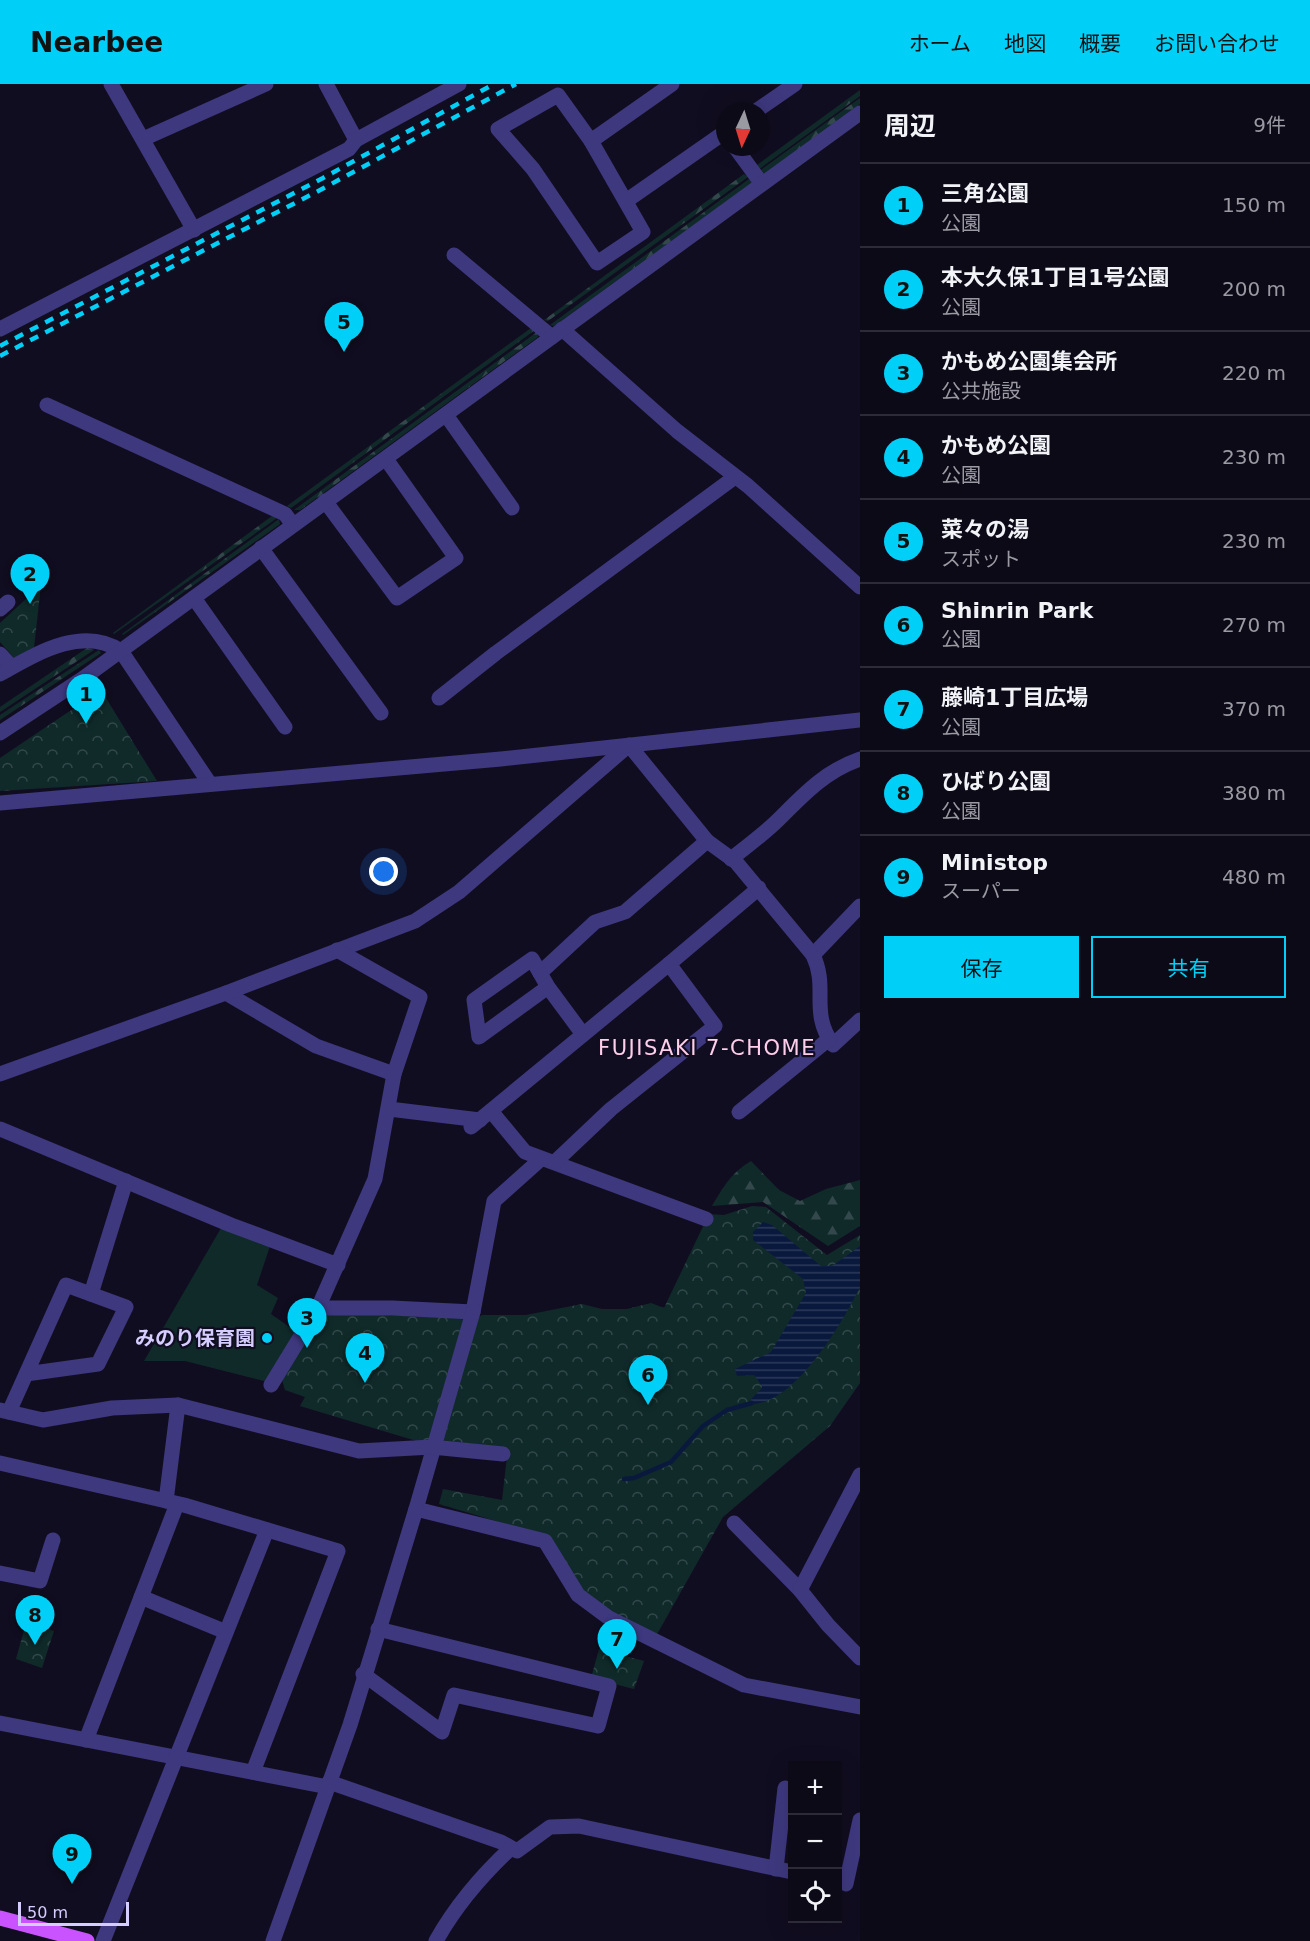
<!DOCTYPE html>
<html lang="ja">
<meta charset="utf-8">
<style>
body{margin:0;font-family:"DejaVu Sans","Noto Sans JP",sans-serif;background:#1b1825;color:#f1f3f6}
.controls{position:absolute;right:18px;bottom:18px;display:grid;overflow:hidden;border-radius:0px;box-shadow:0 6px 24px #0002}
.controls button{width:54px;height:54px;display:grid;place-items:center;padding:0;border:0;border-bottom:2px solid #2d2b37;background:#0d0a18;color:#f1f3f6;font:30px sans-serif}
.compass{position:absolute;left:716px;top:18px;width:54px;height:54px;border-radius:50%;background:#0d0a18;box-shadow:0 6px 24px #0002;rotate:184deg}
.scale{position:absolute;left:18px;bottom:15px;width:111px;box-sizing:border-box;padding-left:6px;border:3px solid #d5ccff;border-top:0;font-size:16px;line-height:21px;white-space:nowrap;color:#d5ccff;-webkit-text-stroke:4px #110d20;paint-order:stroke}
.you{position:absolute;left:384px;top:788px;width:21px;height:21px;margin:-15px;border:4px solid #fff;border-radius:50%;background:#1a73e8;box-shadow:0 0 0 9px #1a73e833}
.badge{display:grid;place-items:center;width:39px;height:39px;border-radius:50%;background:#00d0f7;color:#111;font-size:20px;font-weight:700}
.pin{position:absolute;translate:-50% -50px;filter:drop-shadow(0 2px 3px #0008)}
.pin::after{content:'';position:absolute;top:32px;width:21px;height:18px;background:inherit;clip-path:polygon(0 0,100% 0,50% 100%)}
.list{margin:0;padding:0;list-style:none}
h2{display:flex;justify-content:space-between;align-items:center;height:78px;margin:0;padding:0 24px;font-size:26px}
h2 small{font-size:20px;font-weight:400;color:#9a9aa2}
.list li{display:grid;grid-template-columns:39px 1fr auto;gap:18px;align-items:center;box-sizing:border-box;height:84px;padding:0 24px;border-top:2px solid #2d2b37}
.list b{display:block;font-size:22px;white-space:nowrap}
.list p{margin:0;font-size:20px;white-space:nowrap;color:#9a9aa2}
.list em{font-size:20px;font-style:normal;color:#9a9aa2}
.actions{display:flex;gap:12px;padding:18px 24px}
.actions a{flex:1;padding:14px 0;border:2px solid #00d0f7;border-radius:0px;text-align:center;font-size:21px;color:#00d0f7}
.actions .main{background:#00d0f7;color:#111}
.icon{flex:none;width:33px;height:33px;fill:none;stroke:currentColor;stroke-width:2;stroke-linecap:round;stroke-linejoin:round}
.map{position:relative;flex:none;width:860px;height:1857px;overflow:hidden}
header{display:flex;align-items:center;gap:36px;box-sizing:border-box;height:84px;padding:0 30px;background:#00d0f7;color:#111}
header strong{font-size:28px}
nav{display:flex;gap:33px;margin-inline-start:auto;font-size:21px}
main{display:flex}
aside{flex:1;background:#0d0a18}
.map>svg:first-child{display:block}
</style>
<header>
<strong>Nearbee</strong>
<nav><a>ホーム</a><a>地図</a><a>概要</a><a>お問い合わせ</a></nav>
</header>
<main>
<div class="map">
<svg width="860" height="1857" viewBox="0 0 860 1857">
<defs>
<pattern id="forest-firs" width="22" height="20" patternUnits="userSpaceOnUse" patternTransform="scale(1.5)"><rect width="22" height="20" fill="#102a2a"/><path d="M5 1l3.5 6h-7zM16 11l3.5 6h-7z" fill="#32484a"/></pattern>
<pattern id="park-crowns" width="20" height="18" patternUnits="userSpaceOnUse" patternTransform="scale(1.5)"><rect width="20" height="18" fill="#102a2a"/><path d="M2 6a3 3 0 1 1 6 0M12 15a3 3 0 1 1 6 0" fill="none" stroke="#32484a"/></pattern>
<pattern id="water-rules" width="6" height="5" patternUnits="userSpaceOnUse" patternTransform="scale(1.5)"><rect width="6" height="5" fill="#09193d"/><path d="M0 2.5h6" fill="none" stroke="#2c395a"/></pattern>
</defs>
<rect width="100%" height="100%" fill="#110d20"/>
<!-- grass -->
<path fill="#102a2a" d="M221 1144 270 1162 257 1201 278 1214 271 1230 298 1249 268 1298 185 1277H144Z"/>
<!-- forest -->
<g fill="url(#forest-firs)">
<path d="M860 6V12L758 86 757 81Z"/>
<path d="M860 14V20L762 92 758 88Z"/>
<path d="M744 90 748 93 548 237 544 236Z"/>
<path d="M749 95 752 99 554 242 550 241Z"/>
<path d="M531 244 535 246 291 424 287 422Z"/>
<path d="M537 248 538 253 300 426H294Z"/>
<path d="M272 432 277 434 114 550 113 549Z"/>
<path d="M279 435 280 440 123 551 122 550Z"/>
<path d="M87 564 94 566 0 628V623Z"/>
<path d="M99 566 101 569 0 636V631Z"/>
<path d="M751 1077 779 1106 800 1117 826 1105 860 1096V1142L828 1162 763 1118 712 1122C724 1102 731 1089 751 1077Z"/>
</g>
<!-- park -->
<g fill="url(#park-crowns)">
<path d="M41 501 34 564 14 574 0 558V539Z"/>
<path d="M101 606 157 697 0 707V674Z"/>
<path d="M752 1122 766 1123 827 1171 860 1151V1299L830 1342 723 1433 656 1552 614 1532 580 1508 546 1452 439 1420 443 1405 502 1416 508 1364 440 1356 476 1235 482 1231H526L582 1220 602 1225H627L651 1219 664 1224 709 1130 724 1131Z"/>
<path d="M324 1229 461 1234 465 1237 431 1355 420 1358 300 1322 305 1313 285 1306 281 1292 320 1231Z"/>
<path d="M26 1539 54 1547 42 1584 16 1575Z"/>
<path d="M599 1565 644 1577 634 1605 591 1594Z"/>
</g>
<!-- water -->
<path fill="url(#water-rules)" d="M763 1138 772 1141 821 1182H832L860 1162C860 1172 860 1193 860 1203 843 1238 795 1320 752 1320L751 1315 761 1305 762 1302 754 1291 737 1292 735 1285 771 1268 806 1209 803 1195 753 1156V1148Z"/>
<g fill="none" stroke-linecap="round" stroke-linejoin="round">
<!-- stream -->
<path stroke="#09193d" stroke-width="4.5" d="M624 1395 634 1394 671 1378 703 1342 727 1326 752 1319"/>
<!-- minor -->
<g stroke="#3e387f" stroke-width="15">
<path d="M326 0 356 56"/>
<path d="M558 11 591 57 643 148 597 179 533 85 498 45Z"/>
<path d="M756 27 795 0"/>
<path d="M143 55 266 0"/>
<path d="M591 57 672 0"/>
<path d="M735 63 762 100"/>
<path d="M626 117 725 48"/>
<path d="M454 171 552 253"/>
<path d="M0 245 349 65 356 56 459 0"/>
<path d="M562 245 677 347 748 402 860 503"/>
<path d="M47 321 285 430 293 441"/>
<path d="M446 331 512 424"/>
<path d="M325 417 397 514 456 474 386 375"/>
<path d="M261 464 381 629"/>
<path d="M194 514 285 643"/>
<path d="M0 525 8 518"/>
<path d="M0 570 12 583"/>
<path d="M0 590C36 570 82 541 121 567L210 700"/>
<path d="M439 614 496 569 735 393"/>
<path d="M731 775C747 762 764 750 778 736 803 711 825 687 860 675"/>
<path d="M813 871 860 822"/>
<path d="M669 880 759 804"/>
<path d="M540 889 595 838 625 828 707 757"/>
<path d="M548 903 479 953 474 916 532 875 548 903 582 949"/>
<path d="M226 909 316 962 394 990"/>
<path d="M0 990 226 909 415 837 459 808 629 661 707 757 736 778 813 871C829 905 809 927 833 961L860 936"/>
<path d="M389 1025 480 1036"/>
<path d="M491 1027 525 1068 706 1135"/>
<path d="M739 1028 829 955"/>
<path d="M471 1043 669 880 715 942 611 1025 555 1078"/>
<path d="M0 1045 231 1141 338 1181"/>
<path d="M91 1210 126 1097"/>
<path d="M318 1224H392L473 1228 494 1117 541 1075"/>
<path d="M473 1228 416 1425 545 1457 578 1511 609 1534 744 1601 860 1623"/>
<path d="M271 1301 318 1224 375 1095 394 990 420 913 337 866"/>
<path d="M0 1326 43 1336 112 1324 178 1321 359 1367 432 1363 503 1370"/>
<path d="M9 1328 66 1201 126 1223 98 1280 26 1290"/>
<path d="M0 1379 184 1421 338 1467 253 1688"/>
<path d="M166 1417 178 1321"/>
<path d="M734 1439 800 1506 828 1541 860 1574"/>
<path d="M0 1489 40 1497 53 1456"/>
<path d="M800 1506 860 1391"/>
<path d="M141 1513 226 1548"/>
<path d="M363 1590 442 1648 454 1611 598 1642 609 1602 378 1545"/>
<path d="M0 1639 328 1703"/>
<path d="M86 1656 177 1420"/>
<path d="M329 1698 501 1758 517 1767 550 1743 579 1742 792 1788"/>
<path d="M776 1785 785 1704"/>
<path d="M846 1800 860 1736"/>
<path d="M103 1857 267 1446"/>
<path d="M273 1857 350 1641 416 1425"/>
<path d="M436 1857C456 1821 481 1792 511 1764"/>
</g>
<!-- tertiary -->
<g stroke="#3e387f" stroke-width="15">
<path d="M111 0 194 146"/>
<path d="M0 649 82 595 860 29"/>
<path d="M0 719 501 675 860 636"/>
</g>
<!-- primary -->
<path stroke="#c853ff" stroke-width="15" d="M0 1834 87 1857"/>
<!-- rail -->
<g stroke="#00d0f7" stroke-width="4.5" stroke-dasharray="9 8" stroke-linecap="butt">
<path d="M0 262 323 94 494 0"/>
<path d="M0 272 322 105 516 0"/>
</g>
</g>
<!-- markers -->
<circle fill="#00d0f7" stroke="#110d20" stroke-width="2" cx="267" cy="1254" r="6"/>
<g text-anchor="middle" stroke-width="4.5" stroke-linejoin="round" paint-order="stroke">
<!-- poi labels -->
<g font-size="20" font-weight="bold" fill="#d5ccff" stroke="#110d20" text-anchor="end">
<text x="255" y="1261">みのり保育園</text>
</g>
<!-- neighbourhood labels -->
<g font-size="21" letter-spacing="1.5" fill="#ffceea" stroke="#110d20">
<text x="707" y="971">FUJISAKI 7-CHOME</text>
</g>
</g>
</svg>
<div class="controls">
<button>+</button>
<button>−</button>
<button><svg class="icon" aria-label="locate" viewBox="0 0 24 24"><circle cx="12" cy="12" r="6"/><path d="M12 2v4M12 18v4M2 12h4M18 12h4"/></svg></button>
</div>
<svg class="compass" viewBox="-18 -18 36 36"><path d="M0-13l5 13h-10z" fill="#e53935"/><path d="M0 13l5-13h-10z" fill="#9a9aa2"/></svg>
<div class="scale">50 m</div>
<div class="you"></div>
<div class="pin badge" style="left:86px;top:640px">1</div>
<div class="pin badge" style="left:30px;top:520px">2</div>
<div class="pin badge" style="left:307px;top:1264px">3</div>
<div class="pin badge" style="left:365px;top:1299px">4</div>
<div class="pin badge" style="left:344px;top:268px">5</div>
<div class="pin badge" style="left:648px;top:1321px">6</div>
<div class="pin badge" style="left:617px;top:1585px">7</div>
<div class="pin badge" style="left:35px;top:1561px">8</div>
<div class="pin badge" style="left:72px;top:1800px">9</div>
</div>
<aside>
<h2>周辺<small>9件</small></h2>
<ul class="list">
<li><span class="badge">1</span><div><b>三角公園</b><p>公園</p></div><em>150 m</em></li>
<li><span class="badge">2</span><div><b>本大久保1丁目1号公園</b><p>公園</p></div><em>200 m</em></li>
<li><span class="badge">3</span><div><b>かもめ公園集会所</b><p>公共施設</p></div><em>220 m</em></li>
<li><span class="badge">4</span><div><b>かもめ公園</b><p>公園</p></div><em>230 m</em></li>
<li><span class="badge">5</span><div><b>菜々の湯</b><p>スポット</p></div><em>230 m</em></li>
<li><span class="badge">6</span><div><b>Shinrin Park</b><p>公園</p></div><em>270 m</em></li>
<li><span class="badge">7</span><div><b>藤崎1丁目広場</b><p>公園</p></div><em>370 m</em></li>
<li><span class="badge">8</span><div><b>ひばり公園</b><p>公園</p></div><em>380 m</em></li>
<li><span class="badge">9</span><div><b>Ministop</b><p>スーパー</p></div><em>480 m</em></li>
</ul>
<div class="actions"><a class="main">保存</a><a>共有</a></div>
</aside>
</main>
